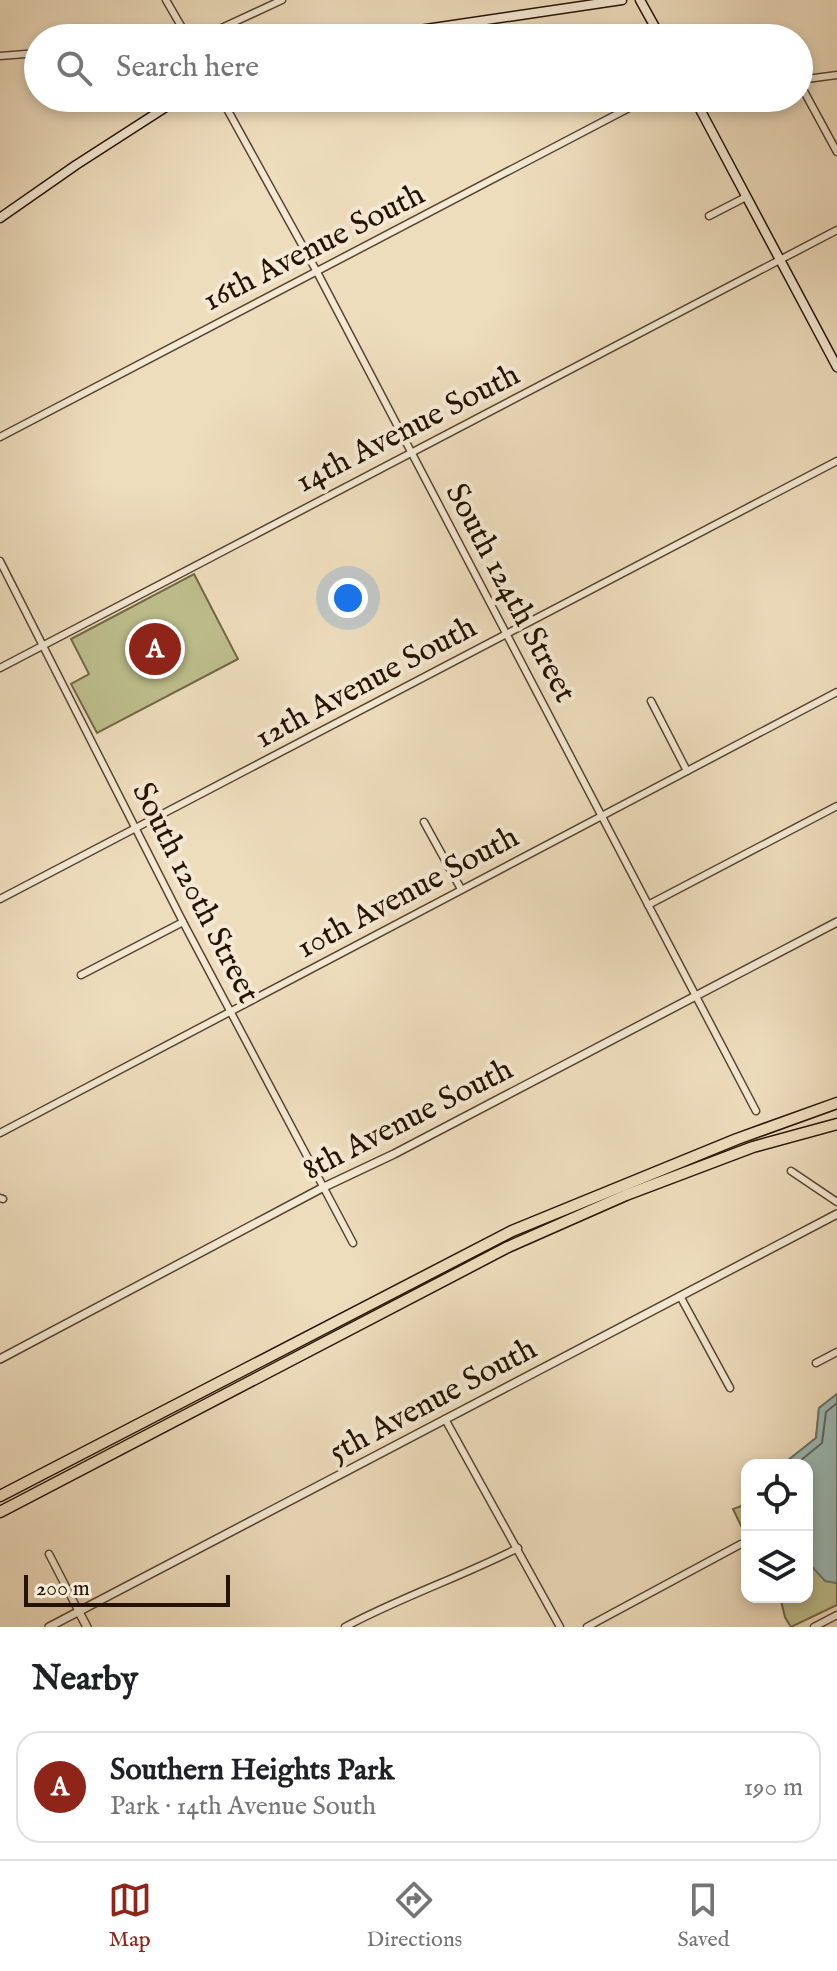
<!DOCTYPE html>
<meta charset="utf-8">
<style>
body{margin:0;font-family:"IM FELL English",serif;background:#f2f2f2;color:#202124}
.controls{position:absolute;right:24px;bottom:24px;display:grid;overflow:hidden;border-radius:16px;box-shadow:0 4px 12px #0003}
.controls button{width:72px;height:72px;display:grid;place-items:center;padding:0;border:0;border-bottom:2px solid #e0e0e0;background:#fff;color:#202124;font:40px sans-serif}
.scale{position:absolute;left:24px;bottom:20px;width:206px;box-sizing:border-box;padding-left:8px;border:4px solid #261201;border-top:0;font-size:22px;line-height:28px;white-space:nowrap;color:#261201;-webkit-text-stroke:6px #f4e9d4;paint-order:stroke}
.you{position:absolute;left:348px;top:598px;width:28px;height:28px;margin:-20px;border:6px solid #fff;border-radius:50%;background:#1a73e8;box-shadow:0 0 0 12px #1a73e833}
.badge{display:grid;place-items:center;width:52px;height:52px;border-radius:50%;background:#8f2418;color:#fff;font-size:26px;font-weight:700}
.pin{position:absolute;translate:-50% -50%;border:4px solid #fff;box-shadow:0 2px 8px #0006}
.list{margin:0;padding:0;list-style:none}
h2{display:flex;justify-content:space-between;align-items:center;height:104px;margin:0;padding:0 32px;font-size:34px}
h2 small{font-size:26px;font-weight:400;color:#757577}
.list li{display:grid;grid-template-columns:52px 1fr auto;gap:24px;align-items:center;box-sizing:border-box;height:112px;margin:0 16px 16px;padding:0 16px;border:2px solid #e0e0e0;border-radius:24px}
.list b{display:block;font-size:30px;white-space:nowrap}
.list p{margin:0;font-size:26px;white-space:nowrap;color:#757577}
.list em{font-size:26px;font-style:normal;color:#757577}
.icon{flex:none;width:44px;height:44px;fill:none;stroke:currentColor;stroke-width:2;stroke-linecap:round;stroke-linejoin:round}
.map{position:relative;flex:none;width:837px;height:1627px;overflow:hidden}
.search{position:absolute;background:#fff;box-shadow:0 4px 12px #0003;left:24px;right:24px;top:24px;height:88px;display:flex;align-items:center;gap:20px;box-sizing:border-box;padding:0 28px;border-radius:44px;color:#757577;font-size:30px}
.sheet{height:232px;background:#fff}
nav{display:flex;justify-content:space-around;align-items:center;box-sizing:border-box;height:112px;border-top:2px solid #e0e0e0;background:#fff;font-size:22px;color:#757577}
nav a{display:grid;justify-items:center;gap:4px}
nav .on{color:#8f2418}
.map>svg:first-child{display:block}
</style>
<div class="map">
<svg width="837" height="1627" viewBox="0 0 837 1627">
<rect width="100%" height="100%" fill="#eeddbd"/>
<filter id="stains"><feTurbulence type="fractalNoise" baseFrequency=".0025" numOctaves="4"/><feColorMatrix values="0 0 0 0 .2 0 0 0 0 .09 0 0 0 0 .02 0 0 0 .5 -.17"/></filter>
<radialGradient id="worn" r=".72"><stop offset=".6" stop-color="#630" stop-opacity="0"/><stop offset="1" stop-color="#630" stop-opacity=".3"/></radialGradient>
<!-- green -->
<g fill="#bebf8d" stroke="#726847" stroke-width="2">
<path d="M194 574 238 659 97 733 71 684 89 674 71 639Z"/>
<path d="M837 1394V1605L791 1627 785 1617 780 1597H807V1465H782L816 1438 819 1408Z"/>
<path d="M747 1504V1538L733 1509Z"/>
</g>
<!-- water -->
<path fill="#9bbbb7" stroke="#6c776e" stroke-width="2" d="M837 1394V1583H836L825 1581 807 1561V1465H782L816 1438 819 1408Z"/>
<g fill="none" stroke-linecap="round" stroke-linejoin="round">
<!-- shore -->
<path stroke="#60665c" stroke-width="2" d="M795 1465 822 1443 826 1412 837 1403"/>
<!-- minor casing -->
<g stroke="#584530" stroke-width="9">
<g id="minor">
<path d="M166 0 188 38"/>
<path d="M200 38 282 0"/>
<path d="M0 56 38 53"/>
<path d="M799 80 837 75"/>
<path d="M799 82 837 152"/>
<path d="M221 98 317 272 756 1111"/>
<path d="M709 216 746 197"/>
<path d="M0 437 648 98"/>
<path d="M0 561 183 922 353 1243"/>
<path d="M0 668 837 230"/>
<path d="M651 701 687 771"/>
<path d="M424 822 461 889"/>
<path d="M0 899 837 461"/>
<path d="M648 905 837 806"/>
<path d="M81 975 183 922"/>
<path d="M0 1133 837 692"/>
<path d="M791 1171 837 1202"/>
<path d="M0 1198 3 1199"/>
<path d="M680 1296 730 1388"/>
<path d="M816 1363 837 1352"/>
<path d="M445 1419 560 1627"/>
<path d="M49 1554 79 1612"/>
<path d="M345 1627C401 1597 461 1577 518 1548"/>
<path d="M587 1627 741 1544"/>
<path d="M814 1627 837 1615"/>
</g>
</g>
<!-- tertiary casing -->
<g stroke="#584530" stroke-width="10">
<g id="tertiary">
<path d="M0 1359 322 1188 394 1154 837 922"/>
<path d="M79 1612 87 1627"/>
<path d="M49 1627 837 1214"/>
</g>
</g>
<!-- secondary casing -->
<g stroke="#261201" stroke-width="11">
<g id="secondary">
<path d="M640 0 661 38"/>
<path d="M365 38 622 0"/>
<path d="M694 98 837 367"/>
<path d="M0 218 76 165 180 98"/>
</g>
</g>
<!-- motorway casing -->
<g stroke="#261201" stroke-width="13">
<g id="motorway">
<path d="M0 1496 512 1231 737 1139 837 1103"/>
<path d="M0 1512 508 1247 626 1195 753 1147 837 1124"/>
</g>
</g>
<!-- minor -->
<use href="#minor" stroke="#f4e9d4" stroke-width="6"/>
<!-- tertiary -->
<use href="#tertiary" stroke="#f4e9d4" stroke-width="7"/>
<!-- secondary -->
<use href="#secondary" stroke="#f4e9d4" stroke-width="8"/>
<!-- motorway -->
<use href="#motorway" stroke="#eeddbd" stroke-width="10"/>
</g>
<g text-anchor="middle" stroke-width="8" stroke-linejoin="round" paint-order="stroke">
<!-- street labels -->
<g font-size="32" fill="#261201" stroke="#f4e9d4">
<text transform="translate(313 246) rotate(-27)" y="11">16th Avenue South</text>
<text transform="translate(407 427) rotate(-27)" y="11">14th Avenue South</text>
<text transform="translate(512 592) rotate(62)" y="11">South 124th Street</text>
<text transform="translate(365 681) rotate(-28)" y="11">12th Avenue South</text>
<text transform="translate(407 891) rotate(-28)" y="11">10th Avenue South</text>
<text transform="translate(197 892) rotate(63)" y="11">South 120th Street</text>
<text transform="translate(407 1118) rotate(-27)" y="11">8th Avenue South</text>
<text transform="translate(432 1399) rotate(-28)" y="11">5th Avenue South</text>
</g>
</g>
<rect width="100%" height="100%" filter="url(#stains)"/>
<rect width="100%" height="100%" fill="url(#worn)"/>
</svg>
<div class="controls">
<button><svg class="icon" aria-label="locate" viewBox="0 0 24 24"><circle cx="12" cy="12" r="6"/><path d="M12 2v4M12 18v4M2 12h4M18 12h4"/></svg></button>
<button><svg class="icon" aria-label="layers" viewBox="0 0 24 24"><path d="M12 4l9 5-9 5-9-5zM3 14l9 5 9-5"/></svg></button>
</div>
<div class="scale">200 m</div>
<div class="you"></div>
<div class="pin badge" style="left:155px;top:649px">A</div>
<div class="search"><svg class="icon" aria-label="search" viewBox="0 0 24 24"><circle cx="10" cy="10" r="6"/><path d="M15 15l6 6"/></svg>Search here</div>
</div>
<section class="sheet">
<h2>Nearby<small></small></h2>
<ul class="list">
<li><span class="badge">A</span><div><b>Southern Heights Park</b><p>Park · 14th Avenue South</p></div><em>190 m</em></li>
</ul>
</section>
<nav>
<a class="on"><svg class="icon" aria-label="map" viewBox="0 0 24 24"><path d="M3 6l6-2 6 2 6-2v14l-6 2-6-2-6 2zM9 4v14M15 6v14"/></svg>Map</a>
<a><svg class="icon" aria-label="directions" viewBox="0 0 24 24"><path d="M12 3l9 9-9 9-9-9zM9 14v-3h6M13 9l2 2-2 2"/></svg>Directions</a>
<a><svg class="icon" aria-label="saved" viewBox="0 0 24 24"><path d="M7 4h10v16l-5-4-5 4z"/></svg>Saved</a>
</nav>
